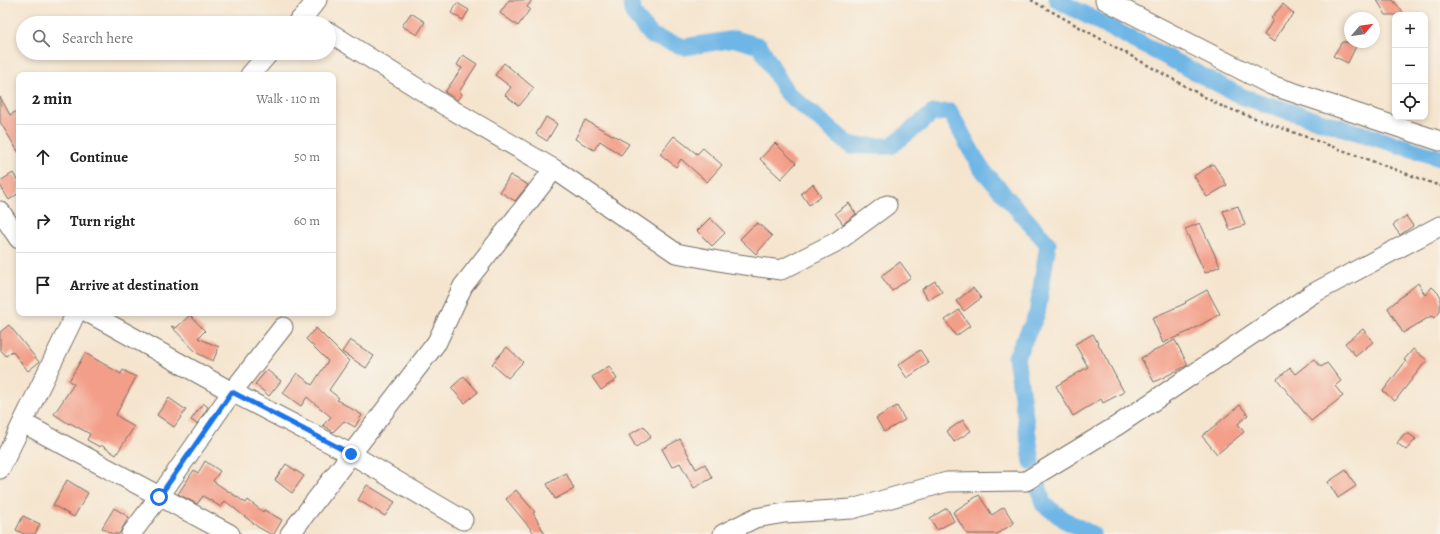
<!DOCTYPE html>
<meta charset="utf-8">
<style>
body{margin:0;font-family:Alegreya,serif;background:#f2f2f2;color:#222}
.controls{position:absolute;right:12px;top:12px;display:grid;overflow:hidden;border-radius:8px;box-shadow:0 2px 6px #0003}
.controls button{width:36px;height:36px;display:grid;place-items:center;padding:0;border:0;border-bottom:1px solid #e0e0e0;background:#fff;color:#222;font:20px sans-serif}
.compass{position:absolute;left:1344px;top:12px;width:36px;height:36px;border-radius:50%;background:#fff;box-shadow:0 2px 6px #0003;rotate:61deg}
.stop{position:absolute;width:12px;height:12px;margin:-9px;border:3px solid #1a73e8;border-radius:50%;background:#fff}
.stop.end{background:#1a73e8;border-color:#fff;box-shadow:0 1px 4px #0008}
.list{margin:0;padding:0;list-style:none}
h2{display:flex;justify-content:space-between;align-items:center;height:52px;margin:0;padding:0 16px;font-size:17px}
h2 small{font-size:13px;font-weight:400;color:#767676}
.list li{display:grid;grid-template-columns:26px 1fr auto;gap:12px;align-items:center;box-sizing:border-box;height:64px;padding:0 16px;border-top:1px solid #e0e0e0}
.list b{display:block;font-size:15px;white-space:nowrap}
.list em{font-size:13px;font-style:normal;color:#767676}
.icon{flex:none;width:22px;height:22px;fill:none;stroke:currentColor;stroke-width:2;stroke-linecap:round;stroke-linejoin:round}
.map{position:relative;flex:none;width:1440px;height:534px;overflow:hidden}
.search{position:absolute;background:#fff;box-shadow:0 2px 6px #0003;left:16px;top:16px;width:320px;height:44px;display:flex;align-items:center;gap:10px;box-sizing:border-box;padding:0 14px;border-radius:22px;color:#767676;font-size:15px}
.panel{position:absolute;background:#fff;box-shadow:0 2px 6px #0003;left:16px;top:72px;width:320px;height:244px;border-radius:8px}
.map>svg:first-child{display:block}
</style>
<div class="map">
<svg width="1440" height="534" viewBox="0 0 1440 534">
<rect width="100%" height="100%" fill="#f7f3e8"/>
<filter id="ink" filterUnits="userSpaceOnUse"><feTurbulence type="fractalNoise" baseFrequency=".025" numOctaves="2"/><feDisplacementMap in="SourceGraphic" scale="8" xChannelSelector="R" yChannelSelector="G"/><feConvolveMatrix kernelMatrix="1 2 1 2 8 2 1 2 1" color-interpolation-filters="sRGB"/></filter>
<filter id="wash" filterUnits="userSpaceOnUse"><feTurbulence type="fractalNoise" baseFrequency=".012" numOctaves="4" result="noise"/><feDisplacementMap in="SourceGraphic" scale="16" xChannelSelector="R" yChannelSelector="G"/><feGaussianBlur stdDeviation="0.9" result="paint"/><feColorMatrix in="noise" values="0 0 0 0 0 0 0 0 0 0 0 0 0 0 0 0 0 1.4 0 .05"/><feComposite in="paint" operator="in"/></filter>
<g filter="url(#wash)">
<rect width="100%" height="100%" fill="#f5e5cf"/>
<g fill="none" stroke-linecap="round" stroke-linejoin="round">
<!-- canal -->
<g stroke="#6eb6e6" stroke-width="17">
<path d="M631 0 634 15 652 36 684 47 735 39 760 46 786 92 851 146H891L933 113 950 112 980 167 1048 244 1037 314 1016 357 1032 462"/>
<path d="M1057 0 1243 97 1440 158"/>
<path d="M1039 488 1043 504 1068 522 1092 534"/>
</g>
</g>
<g id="blocks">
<!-- building -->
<g fill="#f39e88">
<path d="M509 0H532L527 7 530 9 518 26 500 13Z"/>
<path d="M1377 0H1393L1405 15H1386Z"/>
<path d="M457 3 469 10 463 20 451 13Z"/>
<path d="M1283 4 1294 14 1285 23 1274 42 1264 35 1273 20 1271 18Z"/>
<path d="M411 13 425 22 417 35 402 26Z"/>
<path d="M1342 42H1358L1348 63 1333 56Z"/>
<path d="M463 55 477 64 459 92 462 94 457 100 445 92 462 68 457 65Z"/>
<path d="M504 63 534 88 519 106 505 95 511 87 495 75Z"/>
<path d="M0 97 10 115 19 110V153L0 122Z"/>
<path d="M546 117 557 124 547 141 536 134Z"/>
<path d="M585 120 629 144 621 155 600 141 594 150 575 139Z"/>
<path d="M674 136 697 154 703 148 722 165 707 182 681 159 676 167 660 154Z"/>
<path d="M775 143 796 163 781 179 760 159Z"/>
<path d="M1213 164 1227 185 1207 197 1194 176Z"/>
<path d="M13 173 19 183V193L9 200 0 185V181Z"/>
<path d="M510 175 528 185 515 201 500 192Z"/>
<path d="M813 184 821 196 809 205 801 193Z"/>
<path d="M849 203 856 214 843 224 835 213Z"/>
<path d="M1238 206 1245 225 1230 230 1223 211Z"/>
<path d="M1406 216 1413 226 1400 235 1393 225Z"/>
<path d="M710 218 725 233 712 246 697 231Z"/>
<path d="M758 223 772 236 756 254 740 239 752 227Z"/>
<path d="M1200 223 1220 266 1205 273 1185 229Z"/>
<path d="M900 262 911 277 892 291 881 276Z"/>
<path d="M935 281 942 292 928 300 922 289Z"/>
<path d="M1418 283 1425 295 1432 287 1440 295V312L1434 318 1431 316 1403 333 1388 308Z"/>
<path d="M973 288 981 298 964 311 956 301Z"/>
<path d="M1207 290 1220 314 1190 331 1163 343 1152 318 1186 303 1185 302Z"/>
<path d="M959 310 970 326 956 336 945 320Z"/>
<path d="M190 315 205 331 198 338 219 347 213 361 197 353 171 326 176 328Z"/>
<path d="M9 325 39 362 28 371 12 351 6 356 0 349V332Z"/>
<path d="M316 328 349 361 329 390 339 398 337 400 362 415 355 427 344 421 333 432 323 425 331 417 307 397 301 406 283 393 297 373 312 385 328 361 306 339Z"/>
<path d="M1363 329 1373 342 1356 356 1345 343Z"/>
<path d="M1093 334 1124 392 1103 403 1101 399 1073 416 1056 386 1088 367 1075 344Z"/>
<path d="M350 340 374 356 366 368 342 352Z"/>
<path d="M1175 340 1188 365 1154 382 1141 358Z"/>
<path d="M507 347 523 362 508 378 492 364Z"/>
<path d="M1413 349 1427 360 1395 401 1383 391 1406 361 1404 360Z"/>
<path d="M920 350 929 363 907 378 898 365Z"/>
<path d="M85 353 121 374 123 370 136 377 116 415 134 427 116 455 101 445 100 447 87 440 90 434 70 423 69 424 54 414 74 384 69 381Z"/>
<path d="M1314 359 1321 367 1327 363 1341 381 1335 386 1343 396 1311 421 1277 379 1290 368 1295 374Z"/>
<path d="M609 366 617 379 601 390 592 377Z"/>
<path d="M267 370 281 381 269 396 255 384Z"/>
<path d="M464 376 478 392 465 403 451 388Z"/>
<path d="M169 398 186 410 174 427 157 415Z"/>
<path d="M203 403 208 407 197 424 191 420Z"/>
<path d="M1240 405 1248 415 1238 424 1244 432 1217 454 1202 436Z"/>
<path d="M897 406 905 420 884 432 876 418Z"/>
<path d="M963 420 971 431 954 442 947 431Z"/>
<path d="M644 426 651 437 636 447 629 435Z"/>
<path d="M1404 434H1409L1416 439 1406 450 1397 443Z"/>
<path d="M680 439 696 469 705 464 712 478 694 488 680 463 672 467 662 449Z"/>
<path d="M205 461 220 471 213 481 246 503 248 500 263 512 264 510 282 520 274 534H270L258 527 225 501 221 507 203 496 197 504 178 494 194 470 198 473Z"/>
<path d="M286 464 304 476 292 493 275 480Z"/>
<path d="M1346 470 1356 486 1338 498 1328 482Z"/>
<path d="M566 473 574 489 555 499 547 484Z"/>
<path d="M67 480 88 493 74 517 53 505Z"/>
<path d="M367 485 395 502 385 516 358 500Z"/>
<path d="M516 490 535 512 533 513 545 534H535L506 499Z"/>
<path d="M979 495 992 515 1004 507 1014 523 997 534H967L953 512Z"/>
<path d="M114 508 129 517 119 534H112L102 528Z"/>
<path d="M947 508 954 521 937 530 930 518Z"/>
<path d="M23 516 40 524 35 534H24L16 530Z"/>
</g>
</g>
</g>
<g filter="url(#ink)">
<use href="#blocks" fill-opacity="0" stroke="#726c64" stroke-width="1"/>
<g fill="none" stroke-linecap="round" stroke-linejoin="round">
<!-- minor casing -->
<g stroke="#726c64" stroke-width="21">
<g id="minor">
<path d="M1105 0 1271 85 1440 141"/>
<path d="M297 23 304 16 317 0"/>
<path d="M329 32 444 105 554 169 676 253 724 262 781 270 838 241 887 205"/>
<path d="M250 75 269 53"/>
<path d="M0 211 19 239"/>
<path d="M89 313 232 392 351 454 463 520"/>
<path d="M23 423 230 534"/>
<path d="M0 469 76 313"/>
<path d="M131 534 159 497 232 392 283 327"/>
<path d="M290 534 437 342 463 286 554 169"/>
<path d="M723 534 755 518 785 513 852 509 947 482 1026 481 1118 425 1312 294 1440 226"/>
</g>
</g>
<!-- path -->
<path stroke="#726c64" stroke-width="2.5" stroke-dasharray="3 3" stroke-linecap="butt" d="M1031 0 1219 105 1440 186"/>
<!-- minor -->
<use href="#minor" stroke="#fff" stroke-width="19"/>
</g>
</g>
<g fill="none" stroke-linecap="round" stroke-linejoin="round" filter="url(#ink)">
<!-- route -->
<path stroke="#1a73e8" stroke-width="5" d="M159 497 232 392 351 454"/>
</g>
</svg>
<div class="controls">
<button>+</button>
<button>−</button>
<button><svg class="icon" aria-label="locate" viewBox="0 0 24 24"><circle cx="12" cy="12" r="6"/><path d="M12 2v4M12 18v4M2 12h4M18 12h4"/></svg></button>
</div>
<svg class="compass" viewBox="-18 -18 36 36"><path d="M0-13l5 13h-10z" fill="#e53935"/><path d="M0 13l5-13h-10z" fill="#767676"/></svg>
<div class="stop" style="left:159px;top:497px"></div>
<div class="stop end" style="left:351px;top:454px"></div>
<div class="search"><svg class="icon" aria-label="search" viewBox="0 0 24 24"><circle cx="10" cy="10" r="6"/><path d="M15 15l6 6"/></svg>Search here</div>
<section class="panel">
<h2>2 min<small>Walk · 110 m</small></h2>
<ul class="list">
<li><svg class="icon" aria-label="ahead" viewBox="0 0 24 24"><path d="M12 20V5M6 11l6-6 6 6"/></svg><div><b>Continue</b></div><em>50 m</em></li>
<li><svg class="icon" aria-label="right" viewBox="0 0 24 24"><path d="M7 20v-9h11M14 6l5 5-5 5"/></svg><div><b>Turn right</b></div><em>60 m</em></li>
<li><svg class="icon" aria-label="arrive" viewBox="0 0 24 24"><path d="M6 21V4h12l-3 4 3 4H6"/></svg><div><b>Arrive at destination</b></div></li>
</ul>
</section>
</div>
